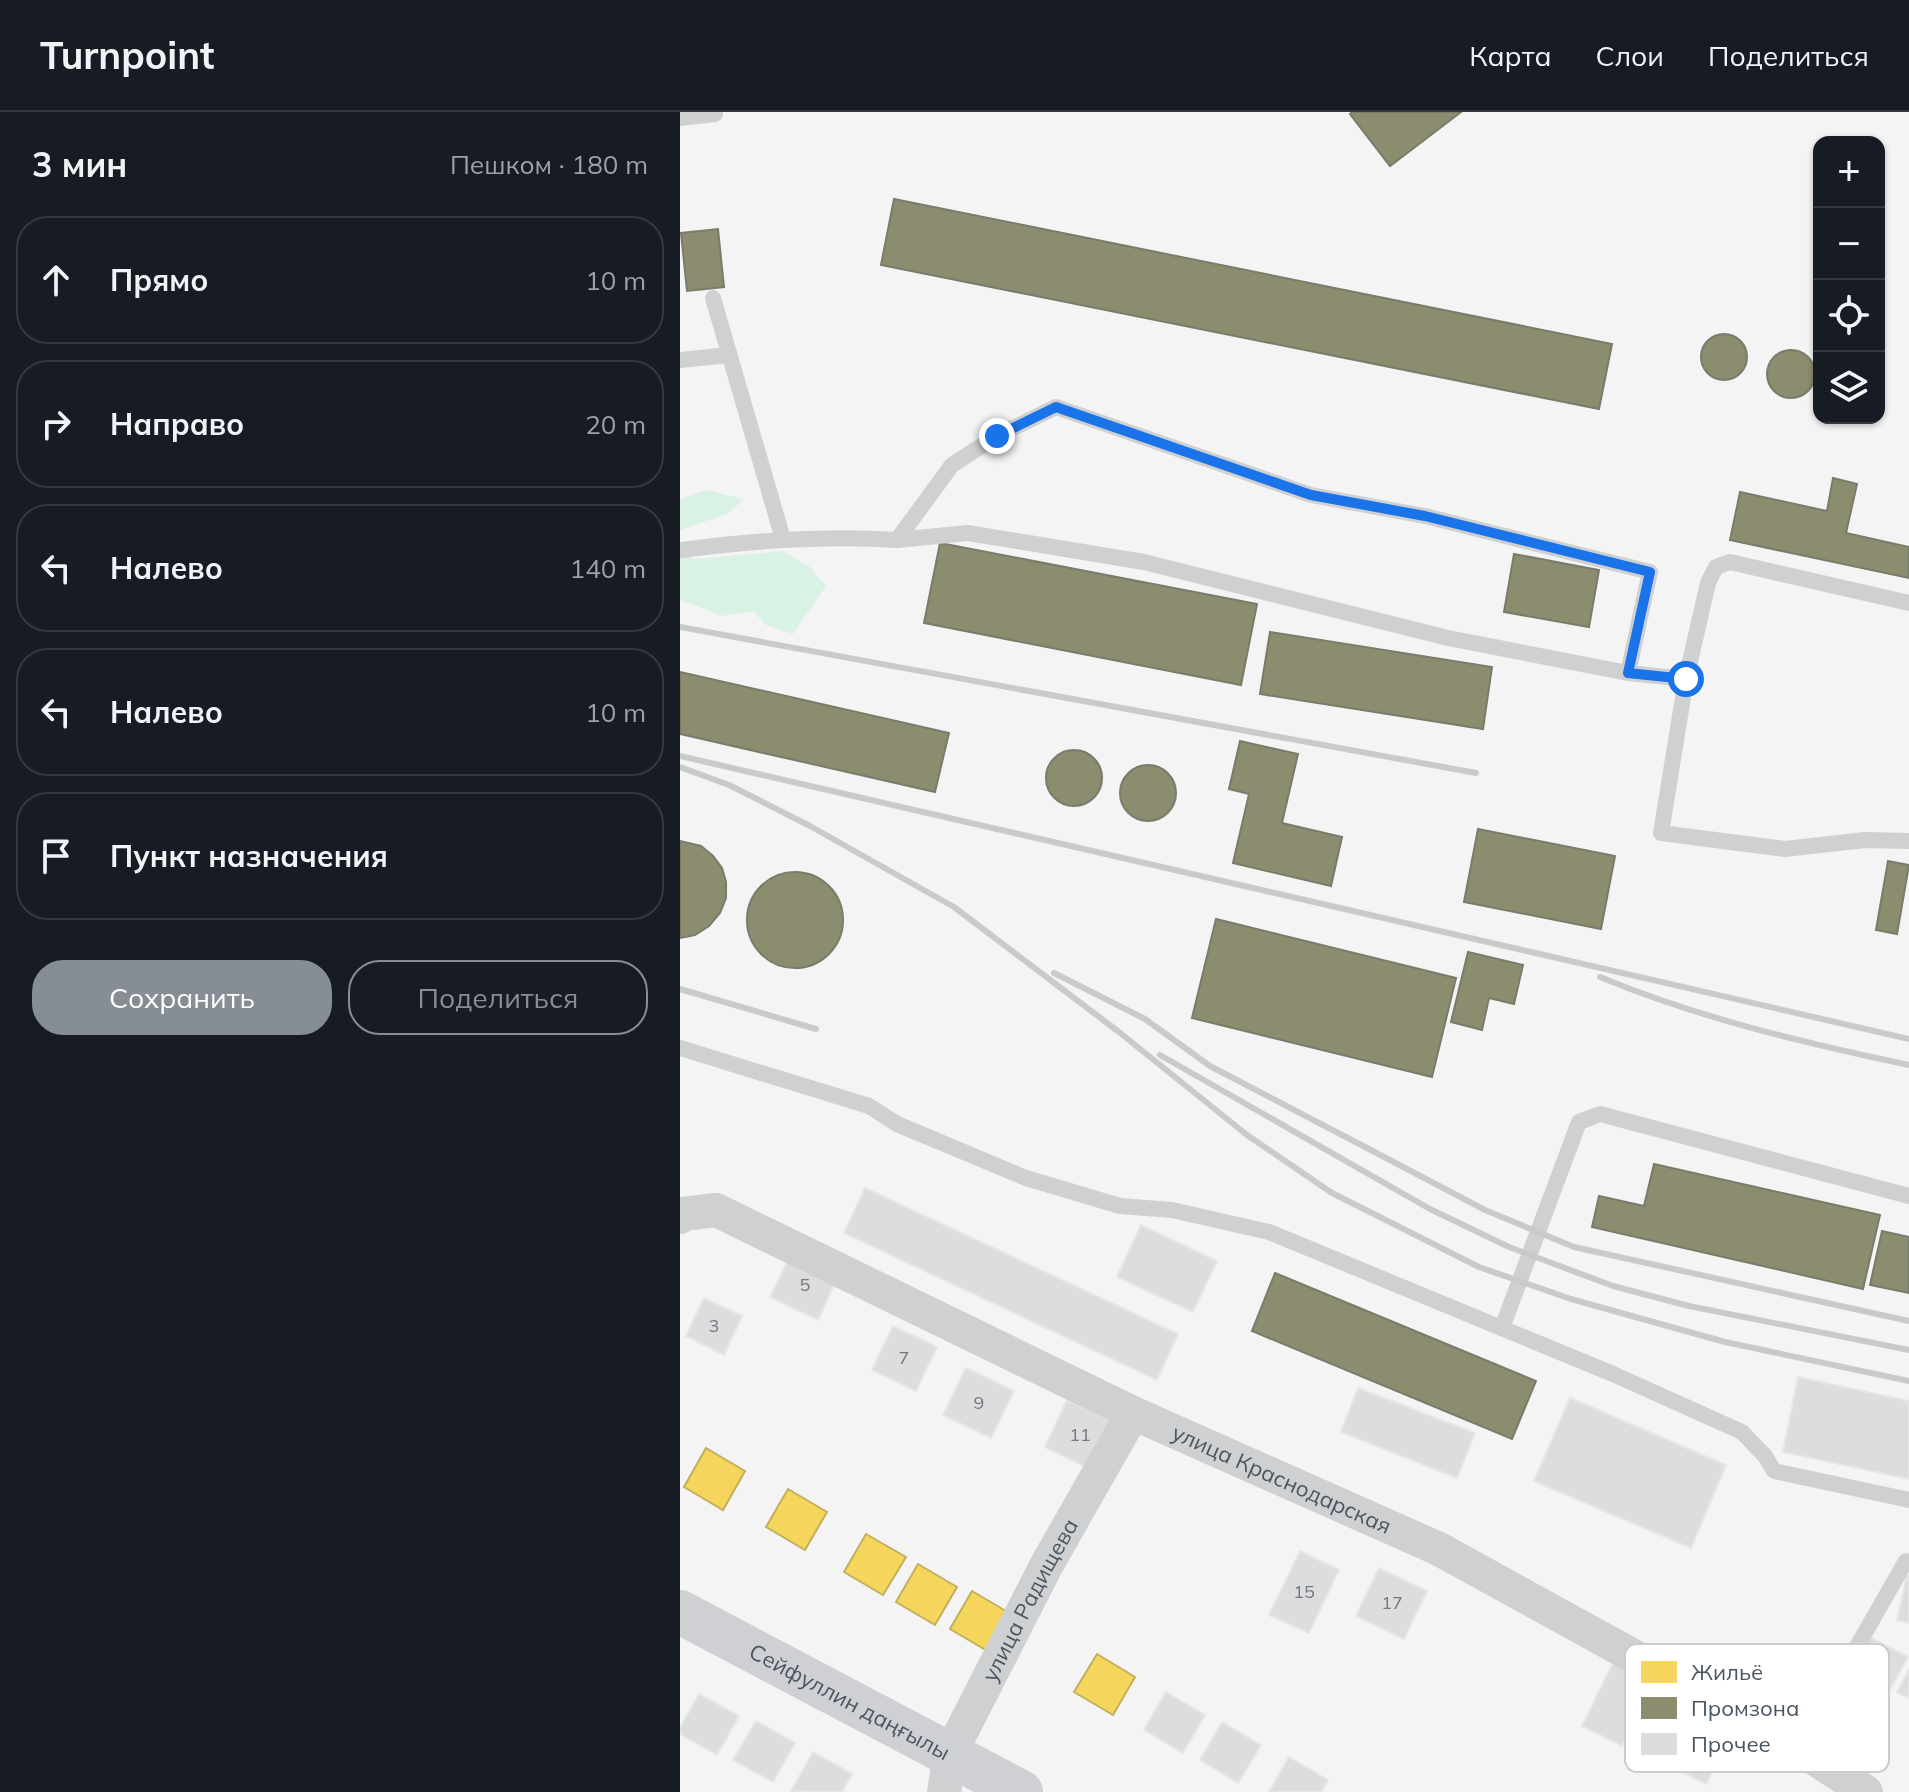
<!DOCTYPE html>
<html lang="ru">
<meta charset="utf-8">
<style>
body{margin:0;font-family:Mulish,sans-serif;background:#20242c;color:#f1f3f6}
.controls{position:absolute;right:24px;top:24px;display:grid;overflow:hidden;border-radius:16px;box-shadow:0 2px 6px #0004}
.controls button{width:72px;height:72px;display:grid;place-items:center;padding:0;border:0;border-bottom:2px solid #363941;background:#171b24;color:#f1f3f6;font:40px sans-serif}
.stop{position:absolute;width:24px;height:24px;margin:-18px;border:6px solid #1a73e8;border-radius:50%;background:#fff}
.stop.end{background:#1a73e8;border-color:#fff;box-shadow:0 2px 8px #0008}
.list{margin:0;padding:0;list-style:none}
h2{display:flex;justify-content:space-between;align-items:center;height:104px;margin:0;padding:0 32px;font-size:34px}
h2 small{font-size:26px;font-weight:400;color:#9ea1a6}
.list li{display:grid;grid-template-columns:52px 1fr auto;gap:24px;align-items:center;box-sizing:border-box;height:128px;margin:0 16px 16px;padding:0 16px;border:2px solid #363941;border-radius:32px}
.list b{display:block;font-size:30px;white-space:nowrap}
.list em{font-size:26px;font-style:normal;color:#9ea1a6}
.actions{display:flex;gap:16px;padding:24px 32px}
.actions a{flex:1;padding:18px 0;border:2px solid #868d94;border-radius:32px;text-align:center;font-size:28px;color:#868d94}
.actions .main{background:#868d94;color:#fff}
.icon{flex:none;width:44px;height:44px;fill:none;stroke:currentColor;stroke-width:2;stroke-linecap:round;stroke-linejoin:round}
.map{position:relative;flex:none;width:1229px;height:1680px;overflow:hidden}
header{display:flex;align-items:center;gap:48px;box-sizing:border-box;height:112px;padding:0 40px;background:#171b24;border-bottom:2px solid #363941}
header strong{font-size:38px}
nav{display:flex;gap:44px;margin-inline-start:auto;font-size:28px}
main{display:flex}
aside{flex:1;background:#171b24}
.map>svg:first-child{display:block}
</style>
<header>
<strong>Turnpoint</strong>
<nav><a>Карта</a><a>Слои</a><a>Поделиться</a></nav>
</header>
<main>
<aside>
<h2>3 мин<small>Пешком · 180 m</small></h2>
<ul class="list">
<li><svg class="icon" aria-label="ahead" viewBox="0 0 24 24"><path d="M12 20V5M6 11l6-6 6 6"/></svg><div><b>Прямо</b></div><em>10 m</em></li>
<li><svg class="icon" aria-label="right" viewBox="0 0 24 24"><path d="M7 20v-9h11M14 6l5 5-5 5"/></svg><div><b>Направо</b></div><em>20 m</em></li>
<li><svg class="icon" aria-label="left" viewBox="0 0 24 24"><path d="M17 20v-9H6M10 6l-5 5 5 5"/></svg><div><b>Налево</b></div><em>140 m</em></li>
<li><svg class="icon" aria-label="left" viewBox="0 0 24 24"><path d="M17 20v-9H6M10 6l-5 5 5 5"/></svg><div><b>Налево</b></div><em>10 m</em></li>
<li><svg class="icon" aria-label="arrive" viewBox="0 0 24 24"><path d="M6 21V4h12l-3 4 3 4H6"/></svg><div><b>Пункт назначения</b></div></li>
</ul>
<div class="actions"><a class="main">Сохранить</a><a>Поделиться</a></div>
</aside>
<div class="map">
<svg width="1229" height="1680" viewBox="0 0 1229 1680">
<rect width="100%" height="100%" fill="#f4f4f4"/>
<!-- green -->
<g fill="#d9f2e3">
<path d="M26 378 64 387 49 401 0 418V387Z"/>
<path d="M0 432 14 447 103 439 130 455 146 474 113 522 86 513 73 499 43 504 0 488Z"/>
</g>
<!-- homes -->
<g fill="#f6d55c" stroke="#c2af5e" stroke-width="2">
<path d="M26 1336 65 1359 43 1398 4 1375Z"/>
<path d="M108 1377 147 1400 125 1438 86 1415Z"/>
<path d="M186 1422 226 1445 203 1483 164 1460Z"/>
<path d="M238 1452 277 1475 255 1513 216 1490Z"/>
<path d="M292 1479 331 1502 309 1540 270 1517Z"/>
<path d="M417 1542 455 1565 433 1603 394 1580Z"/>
</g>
<!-- industry -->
<g fill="#8c8c6e" stroke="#787c6a" stroke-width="2">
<path d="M672 0H781L710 54 670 2Z"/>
<path d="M214 87 932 232 919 297 201 153Z"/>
<path d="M38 117 44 175 7 179 1 121Z"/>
<circle cx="1044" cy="245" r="23"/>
<circle cx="1111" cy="262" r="24"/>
<path d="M1153 366 1177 372 1166 421 1229 435V466L1050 428 1060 380 1147 399Z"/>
<path d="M260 431 577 492 561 573 244 511Z"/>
<path d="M834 442 919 458 909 515 824 500Z"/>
<path d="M590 520 812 555 803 617 580 582Z"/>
<path d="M0 560 269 621 255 680 0 622Z"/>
<path d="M560 629 618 642 602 711 662 725 651 774 553 751 569 682 549 677Z"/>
<circle cx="394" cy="666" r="28"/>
<circle cx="468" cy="681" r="28"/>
<path d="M798 717 935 744 921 817 784 790Z"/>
<path d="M0 729 21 734 33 744 42 756 46 770V786L40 801 29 814 15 823 0 826Z"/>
<path d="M1208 749 1229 753 1217 822 1196 818Z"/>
<circle cx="115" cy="808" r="48"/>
<path d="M536 807 776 866 752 965 512 906Z"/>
<path d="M788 840 843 853 834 892 809 886 802 918 771 910Z"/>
<path d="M974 1052 1200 1103 1183 1177 912 1115 919 1084 964 1094Z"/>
<path d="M1202 1119 1229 1125V1181L1190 1173Z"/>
<path d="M595 1161 856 1269 832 1327 572 1219Z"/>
</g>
<!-- building -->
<g fill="#ddddde" stroke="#e5e6e7" stroke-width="2">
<path d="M185 1076 498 1222 477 1268 164 1121Z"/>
<path d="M461 1113 537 1149 513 1200 437 1165Z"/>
<path d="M113 1138 160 1160 138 1208 90 1185Z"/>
<path d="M24 1186 62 1204 44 1243 6 1224Z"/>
<path d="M213 1214 257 1235 236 1279 192 1258Z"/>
<path d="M286 1256 334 1279 311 1326 263 1303Z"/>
<path d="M1118 1265 1229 1289V1367L1103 1340Z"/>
<path d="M678 1276 795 1321 777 1366 661 1320Z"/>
<path d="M890 1286 1046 1353 1011 1436 854 1369Z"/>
<path d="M387 1288 435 1310 412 1358 365 1335Z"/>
<path d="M620 1439 659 1458 629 1521 589 1503Z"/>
<path d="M699 1456 747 1479 724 1527 676 1504Z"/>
<path d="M1227 1463 1229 1464V1511L1217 1508Z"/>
<path d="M1188 1524 1228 1545 1206 1585 1167 1564Z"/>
<path d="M933 1551 972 1570 942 1634 902 1614Z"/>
<path d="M1229 1558V1586L1217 1580Z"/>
<path d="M486 1580 525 1603 503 1641 464 1618Z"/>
<path d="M19 1582 59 1604 37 1643 0 1622V1616Z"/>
<path d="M1002 1601 1049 1624 1026 1672 979 1648Z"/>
<path d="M76 1609 115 1631 93 1670 53 1648Z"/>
<path d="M542 1610 581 1633 558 1671 520 1648Z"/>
<path d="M133 1640 172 1662 162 1680 111 1679Z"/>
<path d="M609 1645 648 1668 641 1680H589Z"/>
</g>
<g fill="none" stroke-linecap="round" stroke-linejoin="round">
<!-- lane -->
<g stroke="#ced0d2" stroke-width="16">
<path d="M0 6 35 2"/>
<path d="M33 186 103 427"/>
<path d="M0 248 49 243"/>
<path d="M217 428 288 421 464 450 768 526 948 561"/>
<path d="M0 438C73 429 143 423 217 428L272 353 317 324 376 295 631 383 745 404 970 460 948 561 1006 567"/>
<path d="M1229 491 1050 450 1036 455 1028 471 1006 567 981 721 1105 737 1185 728 1229 729"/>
<path d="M0 936 189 994 217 1012 346 1066 440 1094 492 1098 589 1120 933 1262 1062 1320 1085 1344 1094 1359 1229 1388"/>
<path d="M822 1216 899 1010 920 1002 1229 1084"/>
<path d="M1106 1628 1128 1582 1167 1552 1226 1449 1229 1450"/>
</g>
<!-- street -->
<g stroke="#ced0d2" stroke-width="34">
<path id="s1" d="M0 1105 3 1102 36 1098 453 1301 759 1437 1106 1628 1186 1680"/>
<path id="s2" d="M264 1680 270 1642 366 1454 453 1301"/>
</g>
<!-- secondary -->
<path stroke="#ced0d4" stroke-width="44" id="s3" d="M0 1500 341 1680"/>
<!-- rail -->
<g stroke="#c9cacc" stroke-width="6">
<path d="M0 515 796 661"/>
<path d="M0 644 1229 927"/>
<path d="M0 655 49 673 130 714 274 795 439 920 567 1023 652 1081 799 1155 891 1187 1045 1230 1229 1269"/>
<path d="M374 861 465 907 530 954 687 1036 805 1098 894 1135 1229 1209"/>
<path d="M920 865C1019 906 1124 931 1229 953"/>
<path d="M0 877 136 917"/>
<path d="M480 943 750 1097 829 1135 933 1174 1009 1194 1229 1238"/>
</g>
</g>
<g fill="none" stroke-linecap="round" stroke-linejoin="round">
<!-- route -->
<path stroke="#1a73e8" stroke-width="10" d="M317 324 376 295 631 383 745 404 970 460 948 561 1006 567"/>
</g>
<g text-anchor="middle" stroke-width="8" stroke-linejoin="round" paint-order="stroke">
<!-- number labels -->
<g font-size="18" fill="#707881">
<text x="125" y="1179">5</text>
<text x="34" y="1220">3</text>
<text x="224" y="1252">7</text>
<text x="299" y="1297">9</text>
<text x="400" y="1329">11</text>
<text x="624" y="1486">15</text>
<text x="712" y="1497">17</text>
</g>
<!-- street labels -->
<g font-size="22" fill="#4a5661" stroke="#fff">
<text dy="8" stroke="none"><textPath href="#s1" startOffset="664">улица Краснодарская</textPath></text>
<text dy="8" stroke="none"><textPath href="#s2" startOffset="212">улица Радищева</textPath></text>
<text dy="8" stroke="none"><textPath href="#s3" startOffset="192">Сейфуллин даңғылы</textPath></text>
</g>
</g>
<!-- legend -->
<rect x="945" y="1532" width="264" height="128" rx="12" fill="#fff" stroke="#c9ccd0" stroke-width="2"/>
<rect x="961" y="1549" width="36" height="22" fill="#f6d55c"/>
<rect x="961" y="1585" width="36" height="22" fill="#8c8c6e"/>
<rect x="961" y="1621" width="36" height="22" fill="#ddddde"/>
<g font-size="22" fill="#4a5661">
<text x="1011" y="1568">Жильё</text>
<text x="1011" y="1604">Промзона</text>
<text x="1011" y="1640">Прочее</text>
</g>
</svg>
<div class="controls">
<button>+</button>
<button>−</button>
<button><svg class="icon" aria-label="locate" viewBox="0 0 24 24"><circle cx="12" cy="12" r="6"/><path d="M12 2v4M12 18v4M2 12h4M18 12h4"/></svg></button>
<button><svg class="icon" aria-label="layers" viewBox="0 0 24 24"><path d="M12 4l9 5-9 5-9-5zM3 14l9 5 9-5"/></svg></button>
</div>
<div class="stop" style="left:1006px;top:567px"></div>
<div class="stop end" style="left:317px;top:324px"></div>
</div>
</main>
